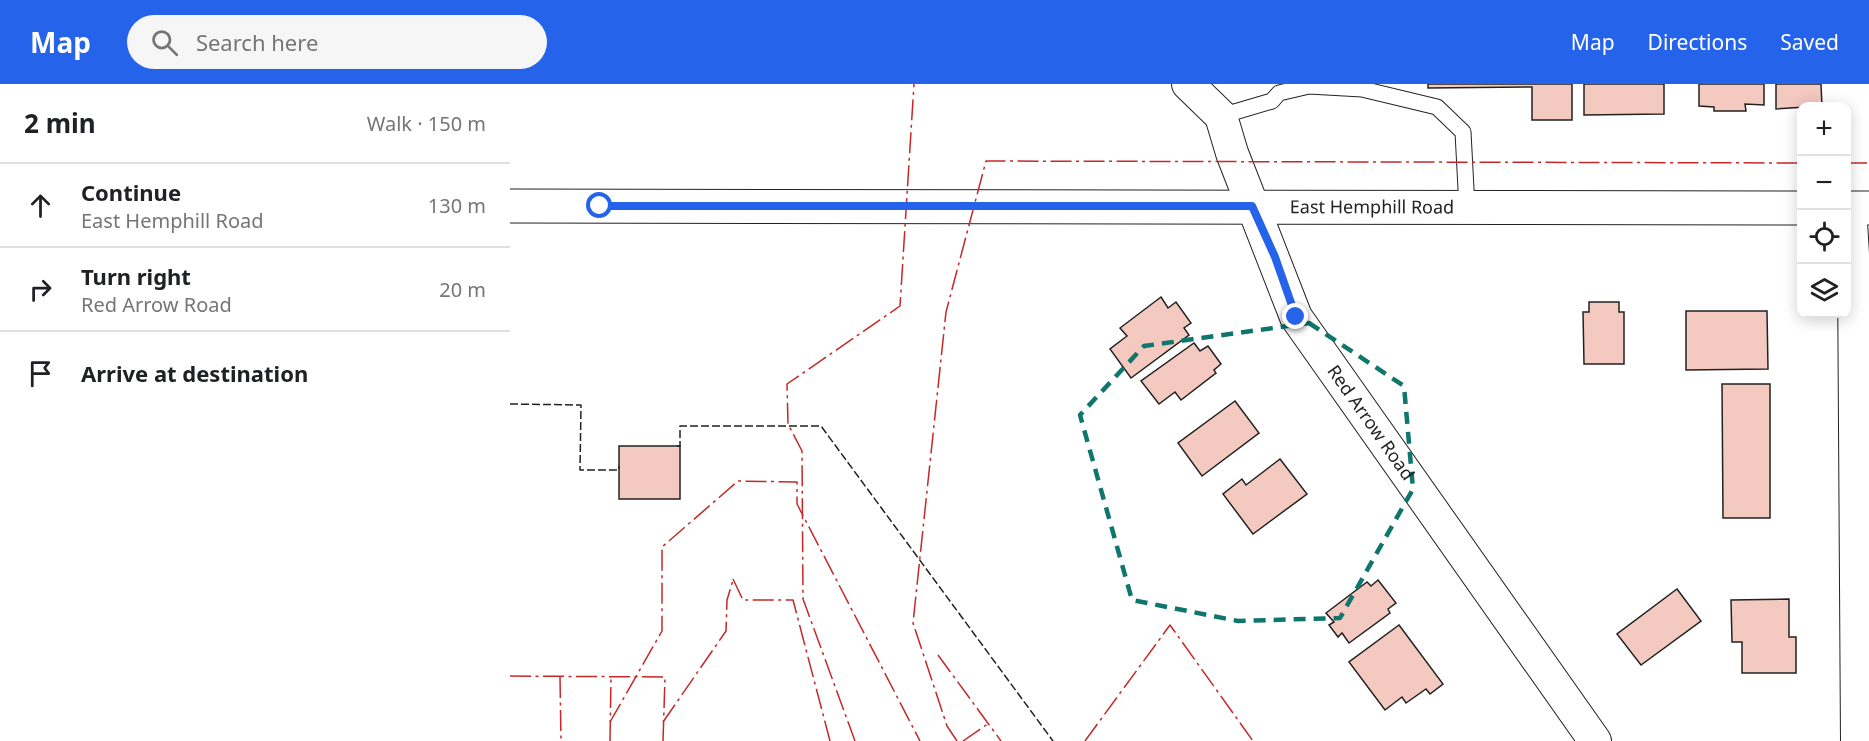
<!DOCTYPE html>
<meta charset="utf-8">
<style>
body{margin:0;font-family:"Noto Sans",sans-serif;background:#f6f6f6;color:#202124}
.controls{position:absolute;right:18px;top:18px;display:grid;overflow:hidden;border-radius:12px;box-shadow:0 3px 15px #0003}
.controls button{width:54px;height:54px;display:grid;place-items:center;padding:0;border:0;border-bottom:2px solid #e0e0e0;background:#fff;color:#202124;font:30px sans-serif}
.stop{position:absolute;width:18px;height:18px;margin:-14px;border:4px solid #2563eb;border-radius:50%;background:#fff}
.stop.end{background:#2563eb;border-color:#fff;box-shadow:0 2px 6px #0008}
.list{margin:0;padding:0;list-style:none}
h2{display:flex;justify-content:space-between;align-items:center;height:78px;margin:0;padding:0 24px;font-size:26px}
h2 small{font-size:20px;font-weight:400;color:#757577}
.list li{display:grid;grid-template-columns:39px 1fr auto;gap:18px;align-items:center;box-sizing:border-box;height:84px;padding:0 24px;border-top:2px solid #e0e0e0}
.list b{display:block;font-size:22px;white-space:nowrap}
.list p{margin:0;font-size:20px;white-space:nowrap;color:#757577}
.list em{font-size:20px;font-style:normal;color:#757577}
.icon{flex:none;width:33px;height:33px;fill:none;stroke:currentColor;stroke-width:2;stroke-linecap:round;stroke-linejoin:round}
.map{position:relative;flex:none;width:1359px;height:657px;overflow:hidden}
header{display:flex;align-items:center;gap:36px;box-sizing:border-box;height:84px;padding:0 30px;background:#2563eb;color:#fff}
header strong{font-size:28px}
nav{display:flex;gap:33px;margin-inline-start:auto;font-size:21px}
.search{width:420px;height:54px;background:#f6f6f6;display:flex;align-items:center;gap:15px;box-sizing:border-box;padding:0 21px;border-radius:33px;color:#757577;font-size:22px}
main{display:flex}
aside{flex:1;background:#fff}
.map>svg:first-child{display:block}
</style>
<header>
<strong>Map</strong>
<div class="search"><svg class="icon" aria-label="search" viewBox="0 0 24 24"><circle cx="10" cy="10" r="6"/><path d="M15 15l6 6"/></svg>Search here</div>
<nav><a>Map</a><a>Directions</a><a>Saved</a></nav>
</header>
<main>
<aside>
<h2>2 min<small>Walk · 150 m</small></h2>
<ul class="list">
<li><svg class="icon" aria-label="ahead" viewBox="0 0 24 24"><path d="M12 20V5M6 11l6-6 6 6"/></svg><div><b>Continue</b><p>East Hemphill Road</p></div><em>130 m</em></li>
<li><svg class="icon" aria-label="right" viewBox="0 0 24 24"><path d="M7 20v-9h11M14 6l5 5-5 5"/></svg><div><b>Turn right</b><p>Red Arrow Road</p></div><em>20 m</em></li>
<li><svg class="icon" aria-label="arrive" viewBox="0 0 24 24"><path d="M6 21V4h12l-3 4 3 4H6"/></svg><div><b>Arrive at destination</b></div></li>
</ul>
</aside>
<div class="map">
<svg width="1359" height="657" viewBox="0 0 1359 657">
<rect width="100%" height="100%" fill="#fff"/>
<!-- building -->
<g fill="#f3c9c0" stroke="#222" stroke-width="1.5">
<path d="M918 0H1062V36H1022V3L918 4Z"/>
<path d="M1074 0H1154V30L1074 31Z"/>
<path d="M1189 0H1254V21L1235 20 1236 27H1204V23L1189 22Z"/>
<path d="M1266 0H1311L1312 22 1266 25Z"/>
<path d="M651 213 658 224 666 218 681 239 674 244 679 251 621 294 600 265 617 252 610 244Z"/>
<path d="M1079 218H1109V228H1114V280H1074L1073 228H1079Z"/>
<path d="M1176 227H1257L1258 285 1176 286Z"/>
<path d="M684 259 690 267 698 262 711 280 704 286 706 289 671 316 665 308 649 320 631 297Z"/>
<path d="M1212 300H1260V434H1213Z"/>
<path d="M725 317 749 349 692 392 668 359Z"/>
<rect x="109" y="362" width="61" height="53"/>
<path d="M770 375 797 410 743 450 713 410 732 395 736 401Z"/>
<path d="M868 496 886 519 878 525 880 529 839 559 832 549 828 553 819 541 824 538 816 529 857 498 861 502Z"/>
<path d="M1167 505 1191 537 1131 581 1107 550Z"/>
<path d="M1279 515V553H1286V589H1232V558H1222L1221 516Z"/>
<path d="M889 541 933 600 920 610 916 605 896 619 892 613 875 626 839 578Z"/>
</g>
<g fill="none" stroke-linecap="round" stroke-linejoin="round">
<!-- service casing -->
<g stroke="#222" stroke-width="17">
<path id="service" d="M711 32 762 17 769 9 799 2 852 5 927 23 953 48 957 124"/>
</g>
<!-- minor casing -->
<g stroke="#222" stroke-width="34">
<g id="minor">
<path id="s1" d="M678 0 711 32 722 69 786 233 1085 657"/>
<path d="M1340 124 1344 185 1347 657"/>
</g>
</g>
<!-- tertiary casing -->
<g stroke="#222" stroke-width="35">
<g id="tertiary">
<path id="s2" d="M0 122 1292 124"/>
<path d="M1336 124H1359"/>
</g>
</g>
<!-- service -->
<use href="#service" stroke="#fff" stroke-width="15"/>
<!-- minor -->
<use href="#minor" stroke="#fff" stroke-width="32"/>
<!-- tertiary -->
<use href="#tertiary" stroke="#fff" stroke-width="33"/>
<!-- fence -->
<g stroke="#222" stroke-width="1.5" stroke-dasharray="8 3" stroke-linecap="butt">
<path d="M0 320 71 321 70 386H109V382"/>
<path d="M167 362H170V342H311L543 657"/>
</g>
<!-- power -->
<g stroke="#c62828" stroke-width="1.5" stroke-dasharray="21 4.5 3 4.5" stroke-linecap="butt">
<path d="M1336 79H1359"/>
<path d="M223 495 233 516H283L320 657"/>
<path d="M428 571 491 657"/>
<path d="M0 592 155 593 153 657"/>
<path d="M50 593 51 657"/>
<path d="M100 638 152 547V463L228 397 287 398V420L410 657"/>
<path d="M153 638 216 547 217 516 223 496"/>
<path d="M100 657 101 593"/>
<path d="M345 657 293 515 292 367 278 340 277 300 390 222 404 0"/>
<path d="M447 657 437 642 403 539 436 228 476 77 1292 79"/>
<path d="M453 657 479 639"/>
<path d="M575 657 660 541 743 657"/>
</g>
</g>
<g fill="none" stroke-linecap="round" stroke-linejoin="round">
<!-- route -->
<path stroke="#2563eb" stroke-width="8" d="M90 122H742L765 173 786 233"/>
</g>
<!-- marked area -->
<path fill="none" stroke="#0f766e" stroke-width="4.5" stroke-dasharray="12 8" stroke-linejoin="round" d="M799 239 894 302 903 405 830 534 728 537 622 516 570 331 634 262Z"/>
<g text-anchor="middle" stroke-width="4.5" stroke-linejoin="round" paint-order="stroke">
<!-- street labels -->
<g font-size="18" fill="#222" stroke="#fff">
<text dy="6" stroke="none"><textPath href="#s2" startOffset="862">East Hemphill Road</textPath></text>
<text dy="6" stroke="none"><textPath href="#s1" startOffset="390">Red Arrow Road</textPath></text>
</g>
</g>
</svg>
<div class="controls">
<button>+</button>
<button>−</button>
<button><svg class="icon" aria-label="locate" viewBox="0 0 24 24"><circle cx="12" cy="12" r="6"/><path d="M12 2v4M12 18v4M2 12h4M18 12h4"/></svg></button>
<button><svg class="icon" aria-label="layers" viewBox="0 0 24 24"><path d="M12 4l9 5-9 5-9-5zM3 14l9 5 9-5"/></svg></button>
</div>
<div class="stop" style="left:90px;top:122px"></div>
<div class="stop end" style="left:786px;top:233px"></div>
</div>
</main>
